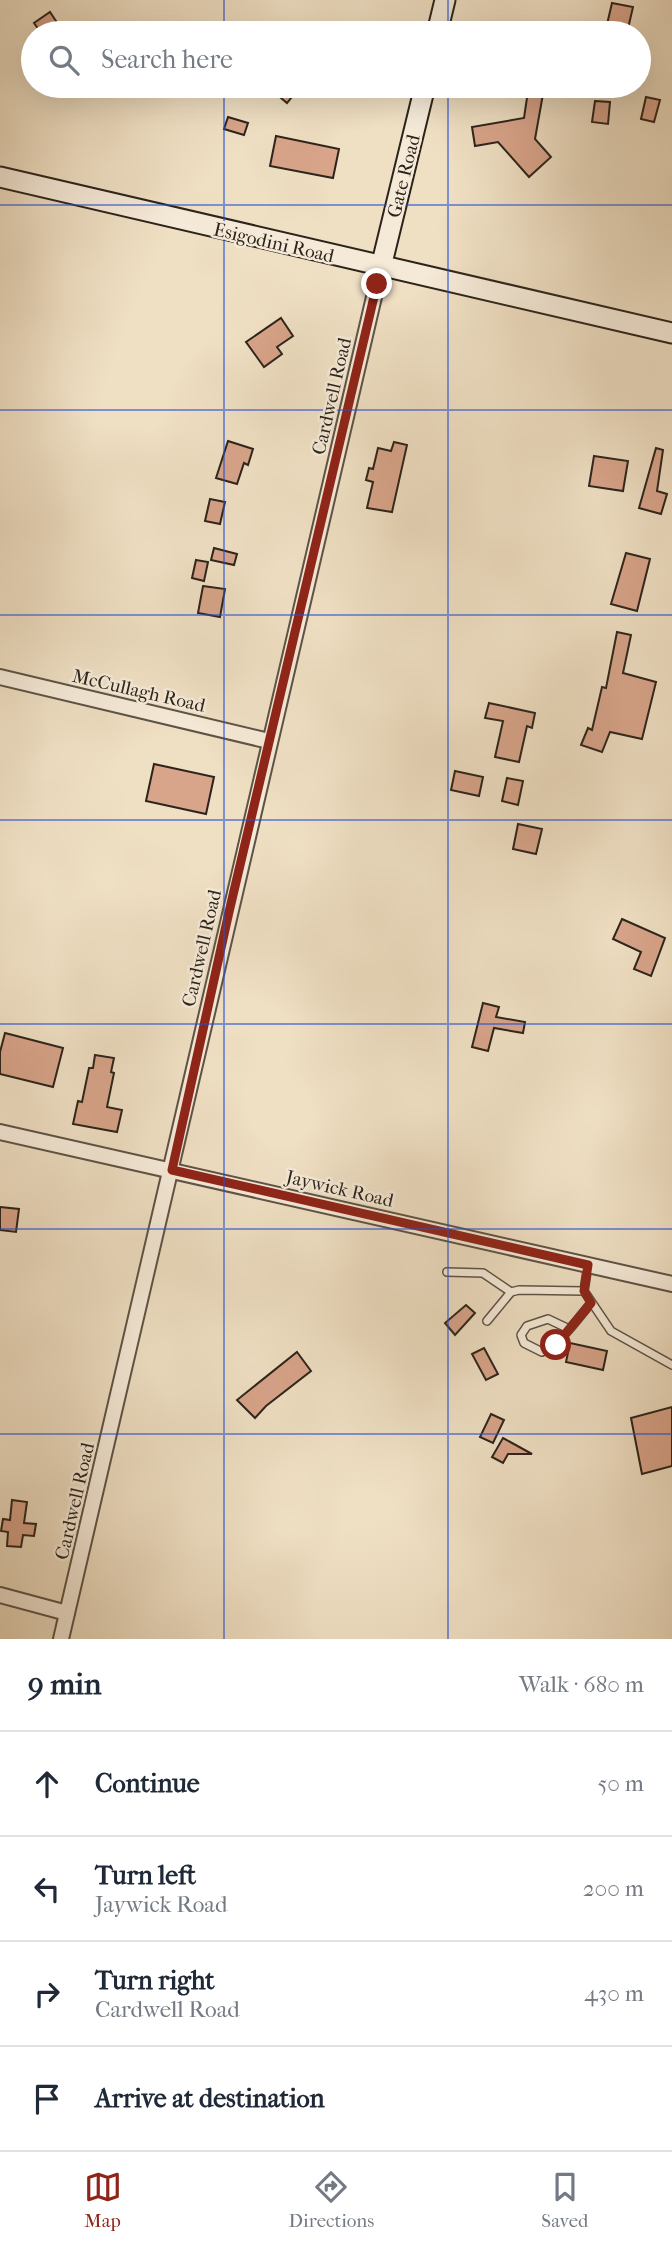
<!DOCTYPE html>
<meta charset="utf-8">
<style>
body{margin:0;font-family:"IM FELL French Canon",serif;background:#f2f2f3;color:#1f2937}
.stop{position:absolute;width:21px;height:21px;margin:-16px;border:5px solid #8f2418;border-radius:50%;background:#fff}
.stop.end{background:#8f2418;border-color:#fff;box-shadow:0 2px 7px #0008}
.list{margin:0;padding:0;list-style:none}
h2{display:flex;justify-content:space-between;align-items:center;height:91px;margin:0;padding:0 28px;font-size:30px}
h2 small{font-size:23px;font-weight:400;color:#747a83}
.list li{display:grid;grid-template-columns:46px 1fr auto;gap:21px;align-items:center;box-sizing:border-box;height:105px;padding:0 28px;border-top:2px solid #e0e1e3}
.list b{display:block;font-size:26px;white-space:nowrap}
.list p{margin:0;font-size:23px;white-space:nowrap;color:#747a83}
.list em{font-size:23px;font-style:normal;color:#747a83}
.icon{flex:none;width:38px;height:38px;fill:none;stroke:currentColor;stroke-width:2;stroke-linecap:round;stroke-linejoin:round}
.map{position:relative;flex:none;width:672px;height:1639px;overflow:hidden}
.search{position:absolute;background:#fff;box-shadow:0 7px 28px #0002;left:21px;right:21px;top:21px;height:77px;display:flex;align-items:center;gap:18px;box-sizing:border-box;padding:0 24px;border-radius:38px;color:#747a83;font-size:26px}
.sheet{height:511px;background:#fff}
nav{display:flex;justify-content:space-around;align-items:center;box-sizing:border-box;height:98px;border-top:2px solid #e0e1e3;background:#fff;font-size:19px;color:#747a83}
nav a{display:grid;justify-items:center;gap:4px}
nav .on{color:#8f2418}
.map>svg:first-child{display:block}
</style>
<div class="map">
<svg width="672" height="1639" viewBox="0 0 672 1639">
<rect width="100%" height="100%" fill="#efdfc3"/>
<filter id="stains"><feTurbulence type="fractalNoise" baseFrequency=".00286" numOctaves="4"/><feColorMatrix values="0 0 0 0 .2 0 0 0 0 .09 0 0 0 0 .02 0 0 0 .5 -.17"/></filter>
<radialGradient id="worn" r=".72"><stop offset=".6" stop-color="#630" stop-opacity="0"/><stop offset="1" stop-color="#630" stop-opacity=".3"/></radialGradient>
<!-- building -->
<g fill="#d8a48a" stroke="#2c241b" stroke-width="2">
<path d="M612 3 633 7 627 33H605Z"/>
<path d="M50 12 64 33H41L34 23Z"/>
<path d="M281 86H286L295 93 287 103 275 93Z"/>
<path d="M528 91 543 94 535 139 551 157 529 177 498 142 475 146 472 127 524 118Z"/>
<path d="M646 97 660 100 654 122 641 119Z"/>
<path d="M595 101 610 102 608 124 592 122Z"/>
<path d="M228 117 248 123 244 135 224 129Z"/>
<path d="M276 136 339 149 333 178 270 166Z"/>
<path d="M281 318 293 336 277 347 282 354 264 367 246 342Z"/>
<path d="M228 441 253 449 248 465 244 463 237 484 216 478Z"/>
<path d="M394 442 407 445 392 512 367 508 373 482 366 480 369 468 373 469 378 448 391 451Z"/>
<path d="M656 448 663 450 657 491 667 494 661 514 639 508Z"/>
<path d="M594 456 628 461 623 491 589 486Z"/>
<path d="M210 499 225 502 220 524 205 521Z"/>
<path d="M214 548 237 554 234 565 211 560Z"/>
<path d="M626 553 650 559 637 611 611 604Z"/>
<path d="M196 560 208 562 204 581 192 578Z"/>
<path d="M203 586 225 589 220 617 198 613Z"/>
<path d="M617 632 631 635 623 673 656 682 642 739 610 732 602 752 581 745 588 728 592 730 602 687 606 688Z"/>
<path d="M489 703 535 713 532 728 527 726 519 762 495 757 503 721 485 718Z"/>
<path d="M154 764 214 777 206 814 146 801Z"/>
<path d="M455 771 483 777 479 796 451 790Z"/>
<path d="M507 778 523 781 518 805 502 801Z"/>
<path d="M518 824 542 829 536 854 513 849Z"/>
<path d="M622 919 665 938 651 976 634 969 641 952 613 939Z"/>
<path d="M483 1003 499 1007 496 1017 525 1022 523 1033 494 1028 488 1051 472 1047Z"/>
<path d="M5 1033 63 1048 53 1087 0 1074V1052Z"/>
<path d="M95 1055 114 1058 111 1072 114 1073 107 1107 122 1110 117 1132 73 1124 78 1101 82 1102 89 1068H93Z"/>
<path d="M0 1207 19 1209 16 1232 0 1230Z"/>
<path d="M466 1305 475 1313 455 1335 445 1323Z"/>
<path d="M570 1343 607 1351 603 1370 566 1362Z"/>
<path d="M484 1348 498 1374 486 1380 472 1354Z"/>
<path d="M297 1352 311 1371 266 1406 255 1418 237 1400Z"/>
<path d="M672 1407V1466L642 1474 631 1418Z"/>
<path d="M491 1414 504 1420 493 1443 480 1437Z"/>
<path d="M503 1438 532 1454H508L503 1463 492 1457Z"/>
<path d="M12 1500 27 1502 24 1523 36 1524 34 1536 23 1535 21 1547 7 1546 8 1532 1 1531 3 1519 10 1520Z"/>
</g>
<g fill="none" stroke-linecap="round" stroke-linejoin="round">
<!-- lane casing -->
<g stroke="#5d5345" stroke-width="10">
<g id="lane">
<path d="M588 1265 584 1291 611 1331 672 1365"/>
<path d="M447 1272 483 1273 511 1292"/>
<path d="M487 1321 511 1292 519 1290 584 1291"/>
<path d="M569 1329 548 1319 527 1326 521 1335 524 1343 542 1352C563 1341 576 1321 591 1303"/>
</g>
</g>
<!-- street casing -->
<g stroke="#5d5345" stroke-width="18">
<g id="street">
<path d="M0 677 269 741"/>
<path d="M0 1132 672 1284"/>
<path d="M0 1595 67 1613"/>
<path d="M61 1639 381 267"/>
</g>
</g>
<!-- secondary casing -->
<g stroke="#2c241b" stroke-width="23">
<g id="secondary">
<path d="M437 33 445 0"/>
<path d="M0 177 672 333"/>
<path d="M381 267 425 86"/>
</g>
</g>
<!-- lane -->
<use href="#lane" stroke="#f5ead8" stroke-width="7"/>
<!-- street -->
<use href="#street" stroke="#f5ead8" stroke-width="14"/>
<!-- secondary -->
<use href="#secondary" stroke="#f5ead8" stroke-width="19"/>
</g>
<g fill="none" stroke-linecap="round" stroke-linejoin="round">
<!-- route -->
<path stroke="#8f2418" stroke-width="9" d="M377 284 229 912 172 1170 588 1265 584 1291 591 1303 556 1345"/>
</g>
<!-- grid -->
<path fill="none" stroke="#1d4ed8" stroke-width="2" stroke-opacity="0.55" d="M224 0V33M448 0V33M224 86V1639M448 86V1639M0 205H672M0 410H672M0 615H672M0 820H672M0 1024H672M0 1229H672M0 1434H672"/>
<g text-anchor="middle" stroke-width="5" stroke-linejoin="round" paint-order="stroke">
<!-- street labels -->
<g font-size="19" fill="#2c241b" stroke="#f5ead8">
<text transform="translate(403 176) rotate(-76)" y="7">Gate Road</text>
<text transform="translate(274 242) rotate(13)" y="7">Esigodini Road</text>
<text transform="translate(331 396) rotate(-77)" y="7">Cardwell Road</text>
<text transform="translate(139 690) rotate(13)" y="7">McCullagh Road</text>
<text transform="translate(201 948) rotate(-77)" y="7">Cardwell Road</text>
<text transform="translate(340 1188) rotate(13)" y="7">Jaywick Road</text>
<text transform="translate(74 1501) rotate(-77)" y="7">Cardwell Road</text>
</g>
</g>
<rect width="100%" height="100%" filter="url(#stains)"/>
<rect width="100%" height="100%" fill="url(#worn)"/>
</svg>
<div class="stop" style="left:556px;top:1345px"></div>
<div class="stop end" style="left:377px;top:284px"></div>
<div class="search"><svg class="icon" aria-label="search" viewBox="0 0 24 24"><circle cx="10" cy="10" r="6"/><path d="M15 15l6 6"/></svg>Search here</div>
</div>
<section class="sheet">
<h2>9 min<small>Walk · 680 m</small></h2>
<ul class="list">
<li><svg class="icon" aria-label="ahead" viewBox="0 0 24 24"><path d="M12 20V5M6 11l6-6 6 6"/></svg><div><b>Continue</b></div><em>50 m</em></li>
<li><svg class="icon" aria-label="left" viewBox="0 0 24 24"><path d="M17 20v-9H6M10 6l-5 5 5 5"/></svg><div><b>Turn left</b><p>Jaywick Road</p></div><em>200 m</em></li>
<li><svg class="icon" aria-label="right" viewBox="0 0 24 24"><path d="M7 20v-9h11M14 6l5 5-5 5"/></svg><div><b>Turn right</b><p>Cardwell Road</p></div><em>430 m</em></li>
<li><svg class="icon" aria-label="arrive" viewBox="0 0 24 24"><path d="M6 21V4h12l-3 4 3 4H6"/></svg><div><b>Arrive at destination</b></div></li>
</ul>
</section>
<nav>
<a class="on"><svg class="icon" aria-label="map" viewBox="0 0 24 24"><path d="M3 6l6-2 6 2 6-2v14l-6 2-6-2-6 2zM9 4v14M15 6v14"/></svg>Map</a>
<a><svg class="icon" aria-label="directions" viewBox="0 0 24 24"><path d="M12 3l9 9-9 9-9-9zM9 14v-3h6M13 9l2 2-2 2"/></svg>Directions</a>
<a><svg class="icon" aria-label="saved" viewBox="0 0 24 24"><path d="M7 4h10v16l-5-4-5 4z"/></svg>Saved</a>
</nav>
